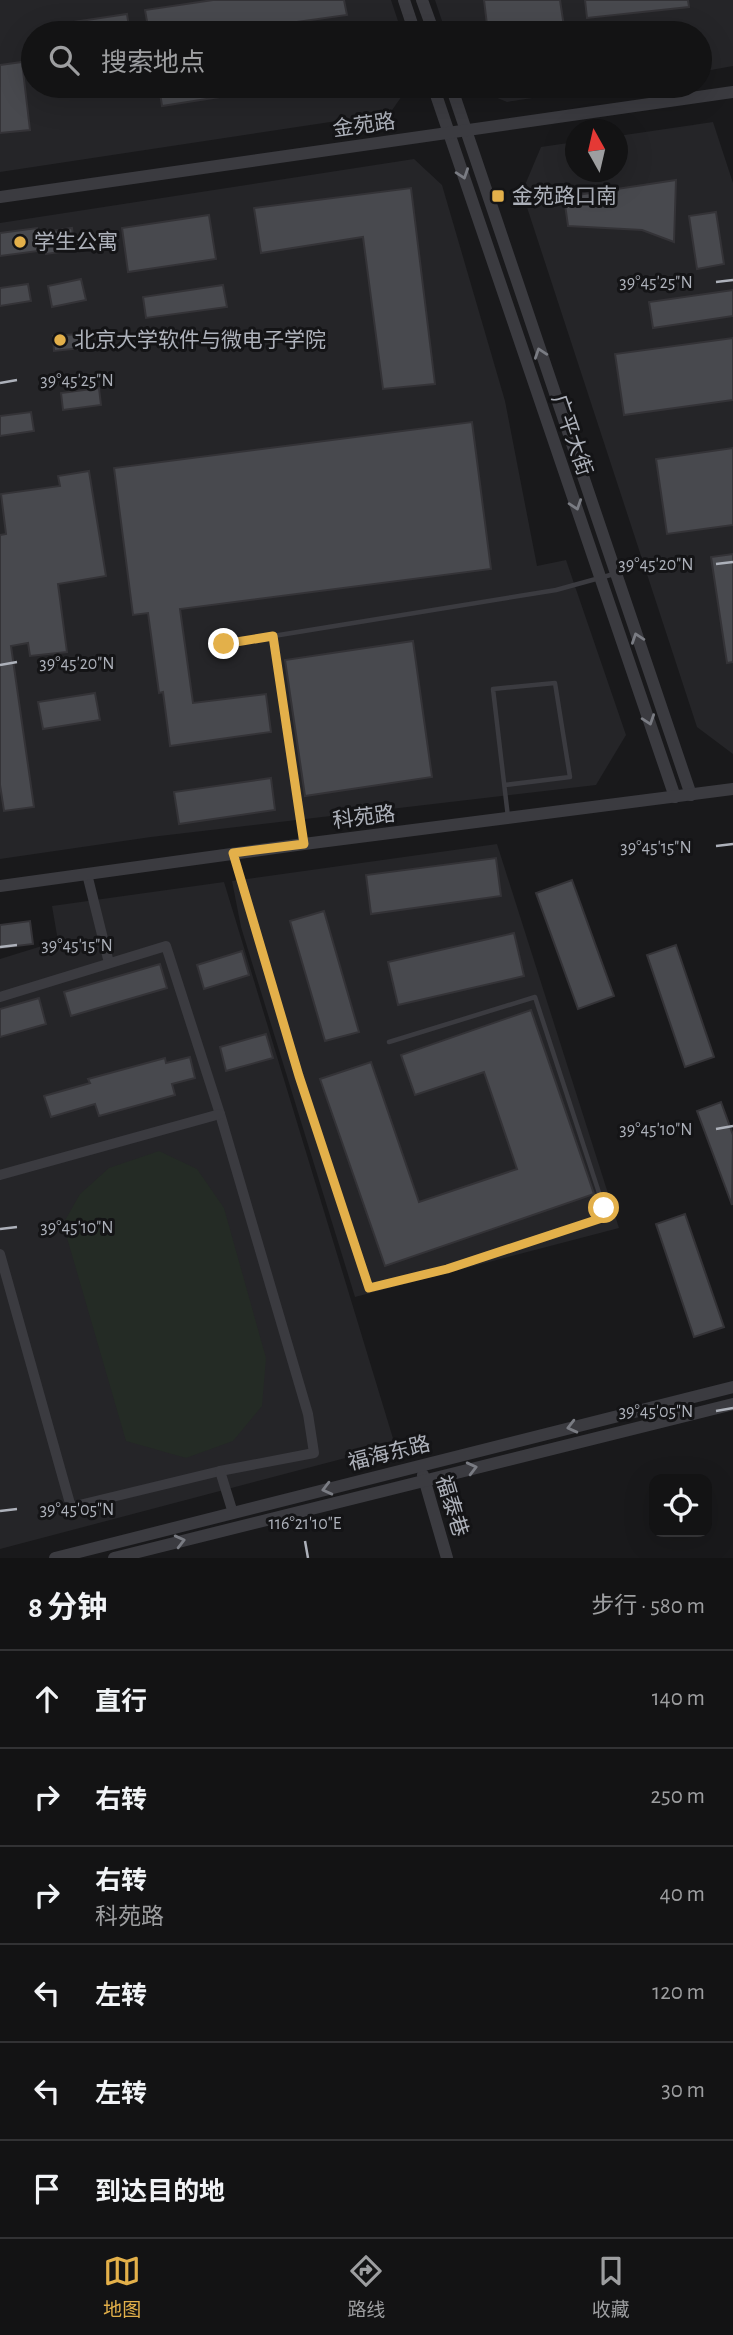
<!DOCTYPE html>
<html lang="zh">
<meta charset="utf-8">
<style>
body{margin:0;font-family:"Alegreya Sans","Noto Sans SC",sans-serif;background:#202022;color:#f1f3f6}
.controls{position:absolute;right:21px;bottom:21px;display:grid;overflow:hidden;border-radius:14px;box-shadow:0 7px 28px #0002}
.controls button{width:63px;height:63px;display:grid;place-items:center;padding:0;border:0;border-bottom:2px solid #323234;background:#131314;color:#f1f3f6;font:35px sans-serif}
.compass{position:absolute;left:565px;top:119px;width:63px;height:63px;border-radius:50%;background:#131314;box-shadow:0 7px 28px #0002;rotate:352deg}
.stop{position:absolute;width:21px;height:21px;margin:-16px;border:5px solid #e3b04a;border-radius:50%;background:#fff}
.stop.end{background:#e3b04a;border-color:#fff;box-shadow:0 2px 7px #0008}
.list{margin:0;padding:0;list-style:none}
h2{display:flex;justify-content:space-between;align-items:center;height:91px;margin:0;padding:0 28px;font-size:30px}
h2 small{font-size:23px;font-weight:400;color:#9d9ea0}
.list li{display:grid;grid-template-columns:46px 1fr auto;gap:21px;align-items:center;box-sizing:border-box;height:98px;padding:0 28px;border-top:2px solid #323234}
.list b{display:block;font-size:26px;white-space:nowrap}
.list p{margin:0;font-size:23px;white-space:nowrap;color:#9d9ea0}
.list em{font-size:23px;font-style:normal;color:#9d9ea0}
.icon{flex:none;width:38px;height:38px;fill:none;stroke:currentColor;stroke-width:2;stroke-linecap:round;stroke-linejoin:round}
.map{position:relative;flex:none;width:733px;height:1558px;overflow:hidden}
.search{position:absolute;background:#131314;box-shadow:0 7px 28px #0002;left:21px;right:21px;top:21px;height:77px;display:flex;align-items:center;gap:18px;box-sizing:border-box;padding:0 24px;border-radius:38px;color:#9d9ea0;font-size:26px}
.sheet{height:679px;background:#131314}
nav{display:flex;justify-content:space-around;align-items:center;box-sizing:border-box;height:98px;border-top:2px solid #323234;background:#131314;font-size:19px;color:#9d9ea0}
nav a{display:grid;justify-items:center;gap:4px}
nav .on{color:#e3b04a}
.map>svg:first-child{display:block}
</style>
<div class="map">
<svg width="733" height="1558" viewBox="0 0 733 1558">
<rect width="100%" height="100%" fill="#19191b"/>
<!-- built -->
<g fill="#252528">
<path d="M0 0H391L402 33H33V86H409L390 113 0 172Z"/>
<path d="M435 0H733V66L700 72V33H446Z"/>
<path d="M469 86H610L507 102Z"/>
<path d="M713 122 733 183V754L697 727 522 192 541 147 575 142 576 172H618V136Z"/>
<path d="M414 159 442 185 505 401 537 566 566 560 626 735 596 785 151 837 0 859V223Z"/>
<path d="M497 844 619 1228 355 1297 241 927 232 881Z"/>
<path d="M224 882 395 1445 0 1549V959L58 941 52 906Z"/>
</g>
<!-- green -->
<path fill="#242b25" d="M159 1151 197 1169 224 1208 266 1358 262 1406 233 1441 186 1458 126 1441 63 1224 80 1194 109 1168Z"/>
<!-- building -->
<g fill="#48494e" stroke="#343337" stroke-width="2">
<path d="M213 0H344L347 15 218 33H149L145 10Z"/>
<path d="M484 0H560L565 33H488Z"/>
<path d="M585 0H688L689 7 587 18Z"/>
<path d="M127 14 130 33H62L60 24Z"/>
<path d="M22 62 30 130 0 133V65Z"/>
<path d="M159 86H256L257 91 162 106Z"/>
<path d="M676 180 674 242 642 230 568 226 564 197Z"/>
<path d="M411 188 435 384 383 389 363 237 261 253 254 208Z"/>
<path d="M716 212 724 264 697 269 689 216Z"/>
<path d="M209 215 216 259 128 272 122 228Z"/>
<path d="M37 228 38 233 72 228 75 250 46 254 45 250 0 256V233Z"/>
<path d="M81 279 86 300 52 307 48 286Z"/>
<path d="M28 284 31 301 0 306V288Z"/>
<path d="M223 285 227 307 146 318 143 297Z"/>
<path d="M733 290V316L653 328 649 302Z"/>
<path d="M90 333 91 347 54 351 53 336Z"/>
<path d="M733 338V400L624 415 615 354Z"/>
<path d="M99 388 101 405 63 410 61 393Z"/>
<path d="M31 412 34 431 0 436V416Z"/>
<path d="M472 422 491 569 180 609 193 703 266 694 271 732 170 746 163 692 159 693 148 613 133 615 114 468Z"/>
<path d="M733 448V525L667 534 656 459Z"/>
<path d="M89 471 106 576 58 584 67 652 30 656 28 643 11 646 34 807 4 811 0 785V535L6 534 1 494 60 486 58 476Z"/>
<path d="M733 554V662L727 663 711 557Z"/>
<path d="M413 641 432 777 305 796 285 660Z"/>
<path d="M95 693 100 720 43 729 38 702Z"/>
<path d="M271 778 275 810 179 824 174 792Z"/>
<path d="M496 858 501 896 371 914 366 875Z"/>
<path d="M572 880 614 996 578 1009 536 893Z"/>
<path d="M324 911 359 1032 325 1041 290 921Z"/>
<path d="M30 921 33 944 0 948V925Z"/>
<path d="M514 933 524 976 398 1005 388 962Z"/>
<path d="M676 945 714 1057 685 1067 647 955Z"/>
<path d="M242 951 249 975 204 989 197 965Z"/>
<path d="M160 964 167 988 71 1016 64 992Z"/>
<path d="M39 998 46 1024 0 1037V1009Z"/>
<path d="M531 1010 594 1194 385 1266 320 1079 371 1062 419 1202 517 1169 484 1072 415 1095 401 1055Z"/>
<path d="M266 1034 273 1058 226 1071 220 1047Z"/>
<path d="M190 1057 195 1078 172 1084 175 1095 99 1116 95 1104 51 1117 44 1096 90 1083 88 1079 165 1058 166 1063Z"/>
<path d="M721 1102 733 1135 732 1205 697 1111Z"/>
<path d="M685 1214 724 1327 694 1337 656 1224Z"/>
</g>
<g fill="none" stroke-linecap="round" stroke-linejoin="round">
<!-- service -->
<g stroke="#3b3b40" stroke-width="4.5">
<path d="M273 636 303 843"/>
<path d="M224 644 556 590 614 574"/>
<path d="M505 785 570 777 555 683 493 689 508 817"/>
<path d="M234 854 299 1076 369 1288 447 1269 602 1218 604 1208 535 997 389 1042"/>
</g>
<!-- minor -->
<g stroke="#3b3b40" stroke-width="10">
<path d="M87 874 109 963"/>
<path d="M0 997 166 946 220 1114 308 1414 314 1453 220 1471 71 1507 0 1254"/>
<path d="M0 1175 220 1114"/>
<path d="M220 1471 233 1513"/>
</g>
<!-- tertiary -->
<g stroke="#3b3b40" stroke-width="12">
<path d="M404 0 415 33"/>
<path d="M422 0 434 33"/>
<path d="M433 86 675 797"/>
<path d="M451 86 691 795"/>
<path d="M0 197 733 92"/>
<path d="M0 886 304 844 733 789"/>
<path d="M423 1475 447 1558"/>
<path d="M55 1558 733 1387"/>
<path d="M114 1558 733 1404"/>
</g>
</g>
<!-- one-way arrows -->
<defs><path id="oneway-chevron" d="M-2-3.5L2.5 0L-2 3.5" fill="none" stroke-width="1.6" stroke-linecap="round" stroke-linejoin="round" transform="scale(1.75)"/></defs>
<g stroke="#7a7c83">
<use href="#oneway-chevron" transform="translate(463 174) rotate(71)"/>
<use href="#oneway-chevron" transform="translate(540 353) rotate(-109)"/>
<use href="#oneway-chevron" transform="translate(576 505) rotate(71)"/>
<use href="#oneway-chevron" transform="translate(637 638) rotate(-109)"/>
<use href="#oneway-chevron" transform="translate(649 720) rotate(71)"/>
<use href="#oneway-chevron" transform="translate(572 1427) rotate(166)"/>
<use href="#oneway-chevron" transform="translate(472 1468) rotate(-14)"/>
<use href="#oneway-chevron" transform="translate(327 1489) rotate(166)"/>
<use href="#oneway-chevron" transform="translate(180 1541) rotate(-14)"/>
</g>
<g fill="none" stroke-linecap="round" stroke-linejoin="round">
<!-- route -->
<path stroke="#e3b04a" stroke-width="9" d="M224 644 273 636 304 844 233 853 299 1076 369 1288 447 1269 602 1218 604 1208"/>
</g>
<!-- ticks -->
<path fill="none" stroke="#adb1ba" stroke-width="2.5" d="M716 282 733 280M0 383 17 380M716 564 733 562M0 665 17 662M716 846 733 844M0 947 17 945M716 1129 733 1126M0 1229 17 1227M716 1411 733 1408M0 1511 17 1509M305 1541 308 1558"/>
<!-- markers -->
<g fill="#e3b04a" stroke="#141416" stroke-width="2.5">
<rect x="491" y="189" width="14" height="14" rx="3.5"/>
<circle cx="20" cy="242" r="7"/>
<circle cx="60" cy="340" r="7"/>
</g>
<g text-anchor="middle" stroke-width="6" stroke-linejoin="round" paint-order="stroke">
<!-- street labels -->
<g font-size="21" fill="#adb1ba" stroke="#141416">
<text transform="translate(364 125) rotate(-8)" y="7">金苑路</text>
<text transform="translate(572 435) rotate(71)" y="7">广平大街</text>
<text transform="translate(364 817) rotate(-7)" y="7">科苑路</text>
<text transform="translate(389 1453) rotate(-14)" y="7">福海东路</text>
<text transform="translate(452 1506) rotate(73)" y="7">福泰巷</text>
</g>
<!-- poi labels -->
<g font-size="21" fill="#adb1ba" stroke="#141416" text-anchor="start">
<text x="512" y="203">金苑路口南</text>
<text x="34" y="249">学生公寓</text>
<text x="74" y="347">北京大学软件与微电子学院</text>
</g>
</g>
<g font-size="18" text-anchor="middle" fill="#adb1ba" stroke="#141416" stroke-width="6" stroke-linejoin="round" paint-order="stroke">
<text x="656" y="288">39°45'25"N</text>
<text x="77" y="386">39°45'25"N</text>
<text x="656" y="570">39°45'20"N</text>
<text x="77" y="669">39°45'20"N</text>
<text x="656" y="853">39°45'15"N</text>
<text x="77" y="951">39°45'15"N</text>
<text x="656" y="1135">39°45'10"N</text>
<text x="77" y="1233">39°45'10"N</text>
<text x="656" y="1417">39°45'05"N</text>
<text x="77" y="1515">39°45'05"N</text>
<text x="305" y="1529">116°21'10"E</text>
</g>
</svg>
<div class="controls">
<button><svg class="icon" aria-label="locate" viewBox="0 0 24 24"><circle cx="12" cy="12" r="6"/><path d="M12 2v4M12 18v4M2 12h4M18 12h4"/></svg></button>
</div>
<svg class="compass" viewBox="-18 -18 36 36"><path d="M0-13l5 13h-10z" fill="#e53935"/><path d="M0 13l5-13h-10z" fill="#9d9ea0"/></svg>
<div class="stop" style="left:604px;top:1208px"></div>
<div class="stop end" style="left:224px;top:644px"></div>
<div class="search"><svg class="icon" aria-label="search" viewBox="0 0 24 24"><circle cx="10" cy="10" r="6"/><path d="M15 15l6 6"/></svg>搜索地点</div>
</div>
<section class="sheet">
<h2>8 分钟<small>步行 · 580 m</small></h2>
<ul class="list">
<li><svg class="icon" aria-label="ahead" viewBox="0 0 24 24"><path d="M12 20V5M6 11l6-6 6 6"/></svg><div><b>直行</b></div><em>140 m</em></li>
<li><svg class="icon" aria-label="right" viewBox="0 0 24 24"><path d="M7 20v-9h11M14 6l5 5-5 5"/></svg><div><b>右转</b></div><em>250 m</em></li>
<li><svg class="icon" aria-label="right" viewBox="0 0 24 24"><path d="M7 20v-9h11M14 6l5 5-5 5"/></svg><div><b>右转</b><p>科苑路</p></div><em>40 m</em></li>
<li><svg class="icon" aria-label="left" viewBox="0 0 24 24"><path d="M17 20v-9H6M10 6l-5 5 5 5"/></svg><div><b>左转</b></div><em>120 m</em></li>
<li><svg class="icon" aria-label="left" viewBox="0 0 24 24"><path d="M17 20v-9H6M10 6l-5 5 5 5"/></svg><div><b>左转</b></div><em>30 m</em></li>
<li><svg class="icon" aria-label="arrive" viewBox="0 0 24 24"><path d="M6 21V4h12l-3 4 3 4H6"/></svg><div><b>到达目的地</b></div></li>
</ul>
</section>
<nav>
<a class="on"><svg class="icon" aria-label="map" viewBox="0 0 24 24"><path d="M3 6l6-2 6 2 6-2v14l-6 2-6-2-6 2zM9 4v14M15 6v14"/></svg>地图</a>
<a><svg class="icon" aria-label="directions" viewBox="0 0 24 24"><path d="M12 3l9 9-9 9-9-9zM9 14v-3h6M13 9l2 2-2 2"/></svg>路线</a>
<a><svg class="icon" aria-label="saved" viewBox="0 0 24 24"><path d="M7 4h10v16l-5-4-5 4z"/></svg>收藏</a>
</nav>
